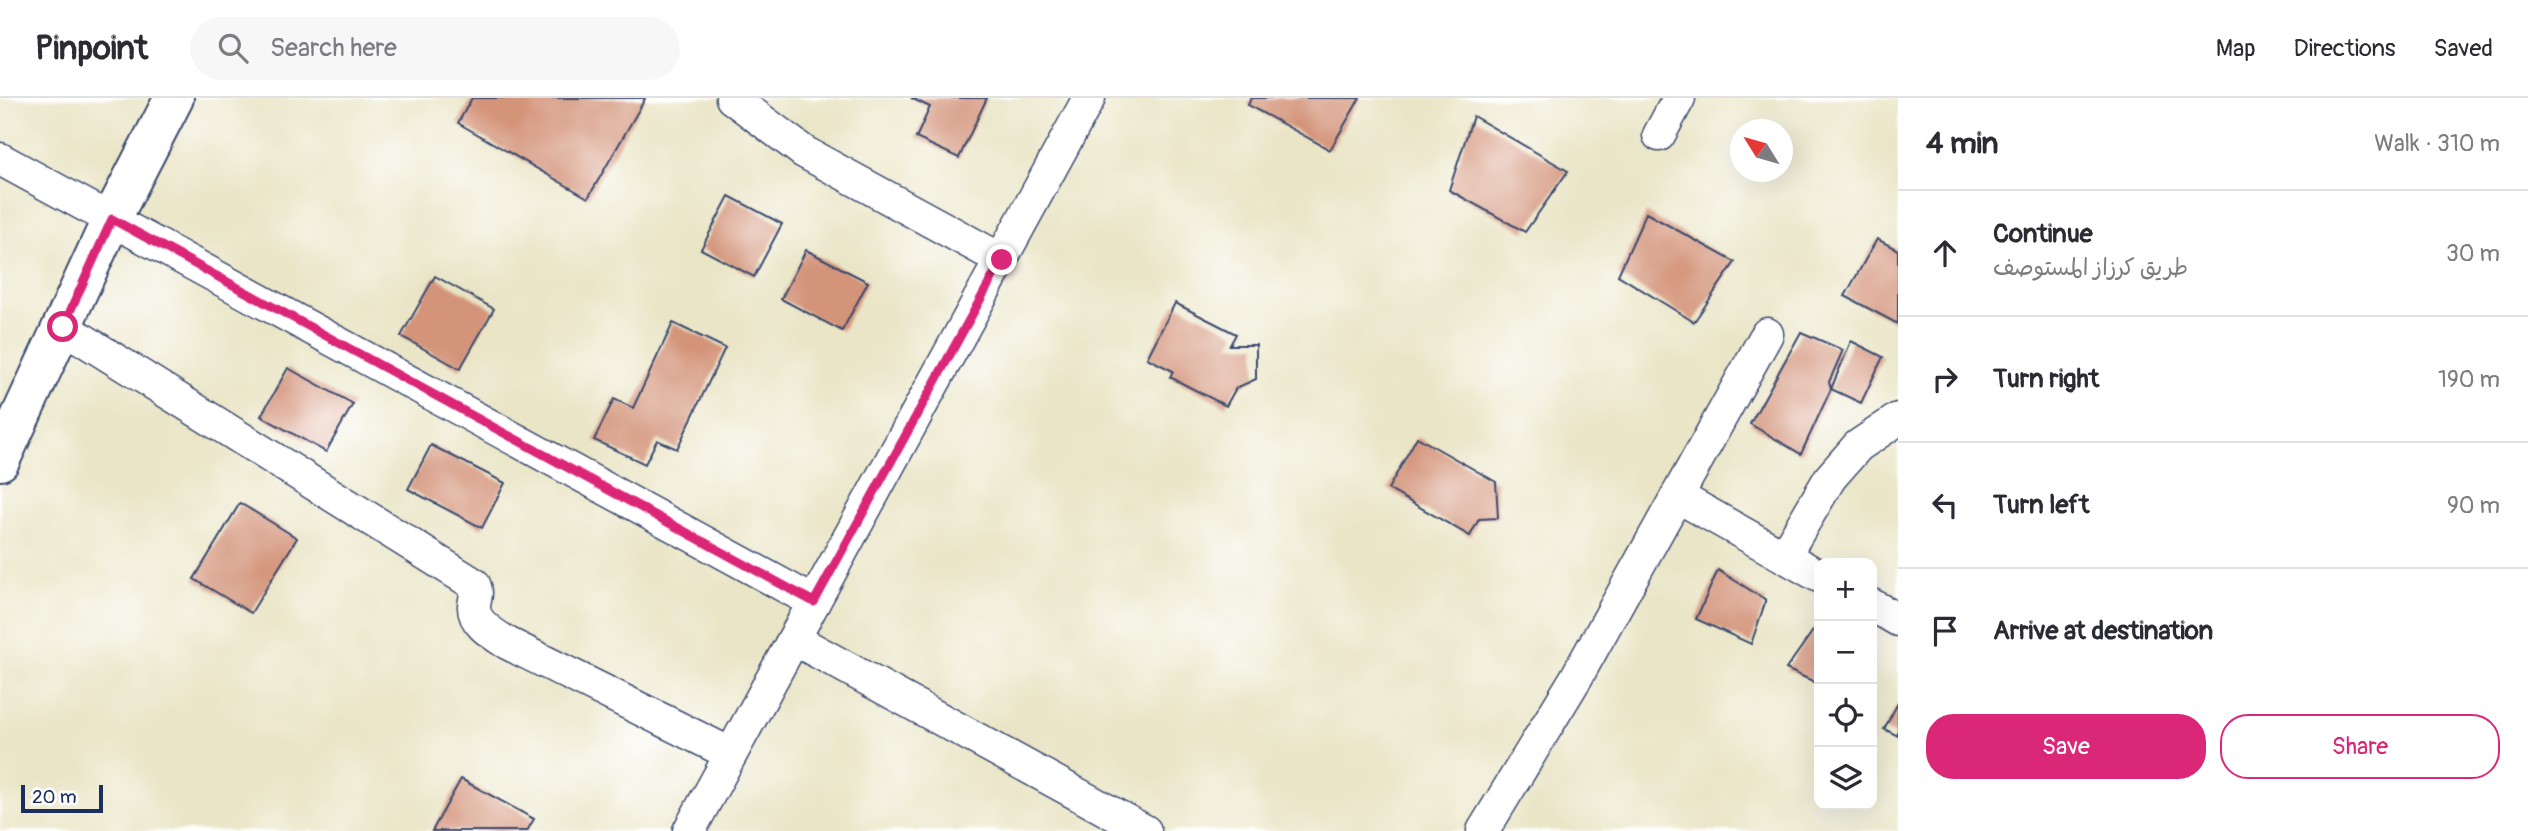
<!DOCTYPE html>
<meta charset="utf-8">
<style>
body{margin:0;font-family:Pangolin,"Playpen Sans Arabic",sans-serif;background:#f7f7f7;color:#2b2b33}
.controls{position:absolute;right:21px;bottom:21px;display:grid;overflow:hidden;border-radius:14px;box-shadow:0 7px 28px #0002}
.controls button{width:63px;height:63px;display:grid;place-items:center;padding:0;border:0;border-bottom:2px solid #e1e1e2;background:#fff;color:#2b2b33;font:35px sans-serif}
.compass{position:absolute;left:1730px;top:21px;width:63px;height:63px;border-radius:50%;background:#fff;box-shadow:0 7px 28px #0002;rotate:307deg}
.scale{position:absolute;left:21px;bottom:18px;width:82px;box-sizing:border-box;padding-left:7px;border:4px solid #1b2f5e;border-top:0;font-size:19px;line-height:24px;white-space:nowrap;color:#1b2f5e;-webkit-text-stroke:5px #fff;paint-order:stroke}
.stop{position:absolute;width:21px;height:21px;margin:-16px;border:5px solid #db2777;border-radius:50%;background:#fff}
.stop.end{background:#db2777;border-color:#fff;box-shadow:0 2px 7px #0008}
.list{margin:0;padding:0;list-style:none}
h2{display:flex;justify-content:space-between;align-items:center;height:91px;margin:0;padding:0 28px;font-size:30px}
h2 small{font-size:23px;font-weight:400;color:#7c7c81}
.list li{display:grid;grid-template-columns:46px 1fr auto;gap:21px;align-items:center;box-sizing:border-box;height:126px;padding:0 28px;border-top:2px solid #e1e1e2}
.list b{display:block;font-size:26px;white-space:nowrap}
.list p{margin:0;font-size:23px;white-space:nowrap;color:#7c7c81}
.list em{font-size:23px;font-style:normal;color:#7c7c81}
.actions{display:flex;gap:14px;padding:21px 28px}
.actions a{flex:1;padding:16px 0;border:2px solid #db2777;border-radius:28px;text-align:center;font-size:24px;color:#db2777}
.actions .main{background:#db2777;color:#fff}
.icon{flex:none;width:38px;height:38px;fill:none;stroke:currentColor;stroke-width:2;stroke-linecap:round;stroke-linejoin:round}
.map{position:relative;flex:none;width:1898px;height:733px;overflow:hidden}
header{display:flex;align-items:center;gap:42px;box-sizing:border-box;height:98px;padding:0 35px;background:#fff;border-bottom:2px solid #e1e1e2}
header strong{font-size:33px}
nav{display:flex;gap:38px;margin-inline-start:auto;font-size:24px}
.search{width:490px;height:63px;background:#f7f7f7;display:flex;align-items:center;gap:18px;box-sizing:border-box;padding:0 24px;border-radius:38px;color:#7c7c81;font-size:26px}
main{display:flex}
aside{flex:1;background:#fff}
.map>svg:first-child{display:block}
</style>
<header>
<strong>Pinpoint</strong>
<div class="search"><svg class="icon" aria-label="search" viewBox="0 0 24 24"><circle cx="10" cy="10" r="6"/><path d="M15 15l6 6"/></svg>Search here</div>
<nav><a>Map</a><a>Directions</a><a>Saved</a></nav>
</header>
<main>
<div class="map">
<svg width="1898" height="733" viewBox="0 0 1898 733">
<rect width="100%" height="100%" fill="#fff"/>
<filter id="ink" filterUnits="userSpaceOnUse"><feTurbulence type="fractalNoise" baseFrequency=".0143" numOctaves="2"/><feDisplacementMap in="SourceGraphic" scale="14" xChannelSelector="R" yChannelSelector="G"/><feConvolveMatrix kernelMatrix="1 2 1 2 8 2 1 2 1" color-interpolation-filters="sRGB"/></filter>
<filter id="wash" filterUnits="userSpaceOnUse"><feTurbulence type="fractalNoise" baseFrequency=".00686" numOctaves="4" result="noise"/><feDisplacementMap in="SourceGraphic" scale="28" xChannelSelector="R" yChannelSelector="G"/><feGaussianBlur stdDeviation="1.57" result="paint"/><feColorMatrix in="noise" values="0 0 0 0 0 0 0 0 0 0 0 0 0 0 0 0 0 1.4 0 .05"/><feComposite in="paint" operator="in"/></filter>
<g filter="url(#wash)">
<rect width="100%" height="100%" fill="#eae5c6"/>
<g id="blocks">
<!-- building -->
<g fill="#d4947a">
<path d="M472 0H643L645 1 588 100 458 25Z"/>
<path d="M911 0H987L959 60 916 40 930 9Z"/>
<path d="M1251 0H1360L1330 52 1248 7Z"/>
<path d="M1473 18 1568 73 1525 134 1449 92Z"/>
<path d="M729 98 782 126 754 179 701 151Z"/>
<path d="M1646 115 1735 164 1694 224 1618 177Z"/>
<path d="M1877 141 1898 152V226L1845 198Z"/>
<path d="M806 152 868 184 842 233 781 201Z"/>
<path d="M435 178 494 211 460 271 401 238Z"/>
<path d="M1175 205 1236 236 1230 247H1256V281L1236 290 1226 308 1170 279 1173 273 1147 260Z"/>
<path d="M673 225 725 250 677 351 657 342 645 366 594 342 614 301 633 310Z"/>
<path d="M1801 234 1843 252 1829 284 1831 291 1801 356 1750 326Z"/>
<path d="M1851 243 1883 259 1861 305 1831 291Z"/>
<path d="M288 270 353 306 326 354 261 318Z"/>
<path d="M1417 339 1496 384 1498 420 1479 421 1470 438 1388 391Z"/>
<path d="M431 347 505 385 482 430 408 391Z"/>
<path d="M240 405 297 440 251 515 194 481Z"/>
<path d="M1718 472 1766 502 1751 546 1696 521Z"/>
<path d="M1817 527 1819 528V586L1786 571Z"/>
<path d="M1898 605V638L1884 631Z"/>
<path d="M461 681 534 721 527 733H432Z"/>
</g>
</g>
</g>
<g filter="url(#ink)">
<use href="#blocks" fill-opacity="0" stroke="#3a4a6e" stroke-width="2"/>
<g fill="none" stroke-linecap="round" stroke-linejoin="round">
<!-- street casing -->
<g stroke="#3a4a6e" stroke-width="35">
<g id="street">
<path d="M732 0 804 54 1002 162"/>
<path d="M1659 37 1679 0"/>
<path d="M0 61 814 504"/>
<path d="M63 229 474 486C478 495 475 499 474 508 473 526 495 537 507 545L731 656"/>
<path d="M1677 398 1819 478"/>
<path d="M1784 458 1830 380 1858 348 1898 321"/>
<path d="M1872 507 1898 522"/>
<path d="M794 541 1145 733"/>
<path d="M689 733 1089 0"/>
<path d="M1483 733 1576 580 1767 236"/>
</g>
</g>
<!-- secondary casing -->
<g stroke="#3a4a6e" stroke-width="42">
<path id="secondary" d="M0 363 112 120 174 0"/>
</g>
<!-- street -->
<use href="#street" stroke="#fff" stroke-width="32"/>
<!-- secondary -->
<use href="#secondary" stroke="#fff" stroke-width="38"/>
</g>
</g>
<g fill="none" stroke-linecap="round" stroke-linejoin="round" filter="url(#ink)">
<!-- route -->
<path stroke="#db2777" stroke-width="9" d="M63 229 112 121 814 504 1002 162"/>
</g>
</svg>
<div class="controls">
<button>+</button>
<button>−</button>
<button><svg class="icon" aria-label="locate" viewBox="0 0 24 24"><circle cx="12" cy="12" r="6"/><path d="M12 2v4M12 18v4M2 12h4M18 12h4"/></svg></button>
<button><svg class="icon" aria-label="layers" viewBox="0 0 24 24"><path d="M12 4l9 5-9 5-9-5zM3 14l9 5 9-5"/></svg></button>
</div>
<svg class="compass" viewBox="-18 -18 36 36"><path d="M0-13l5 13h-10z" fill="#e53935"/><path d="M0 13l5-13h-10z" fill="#7c7c81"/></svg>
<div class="scale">20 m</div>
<div class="stop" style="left:63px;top:229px"></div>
<div class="stop end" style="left:1002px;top:162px"></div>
</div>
<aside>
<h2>4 min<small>Walk · 310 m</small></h2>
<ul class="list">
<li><svg class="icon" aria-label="ahead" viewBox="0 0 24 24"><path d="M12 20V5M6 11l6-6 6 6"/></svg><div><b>Continue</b><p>طريق كرزاز المستوصف</p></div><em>30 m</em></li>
<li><svg class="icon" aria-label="right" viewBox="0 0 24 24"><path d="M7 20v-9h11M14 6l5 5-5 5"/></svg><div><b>Turn right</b></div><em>190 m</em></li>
<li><svg class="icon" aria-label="left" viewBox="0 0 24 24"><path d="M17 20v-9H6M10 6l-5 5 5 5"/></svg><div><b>Turn left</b></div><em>90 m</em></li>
<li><svg class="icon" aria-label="arrive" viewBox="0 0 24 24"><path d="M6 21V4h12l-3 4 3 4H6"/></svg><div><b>Arrive at destination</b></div></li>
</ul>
<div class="actions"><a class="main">Save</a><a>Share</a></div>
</aside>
</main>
